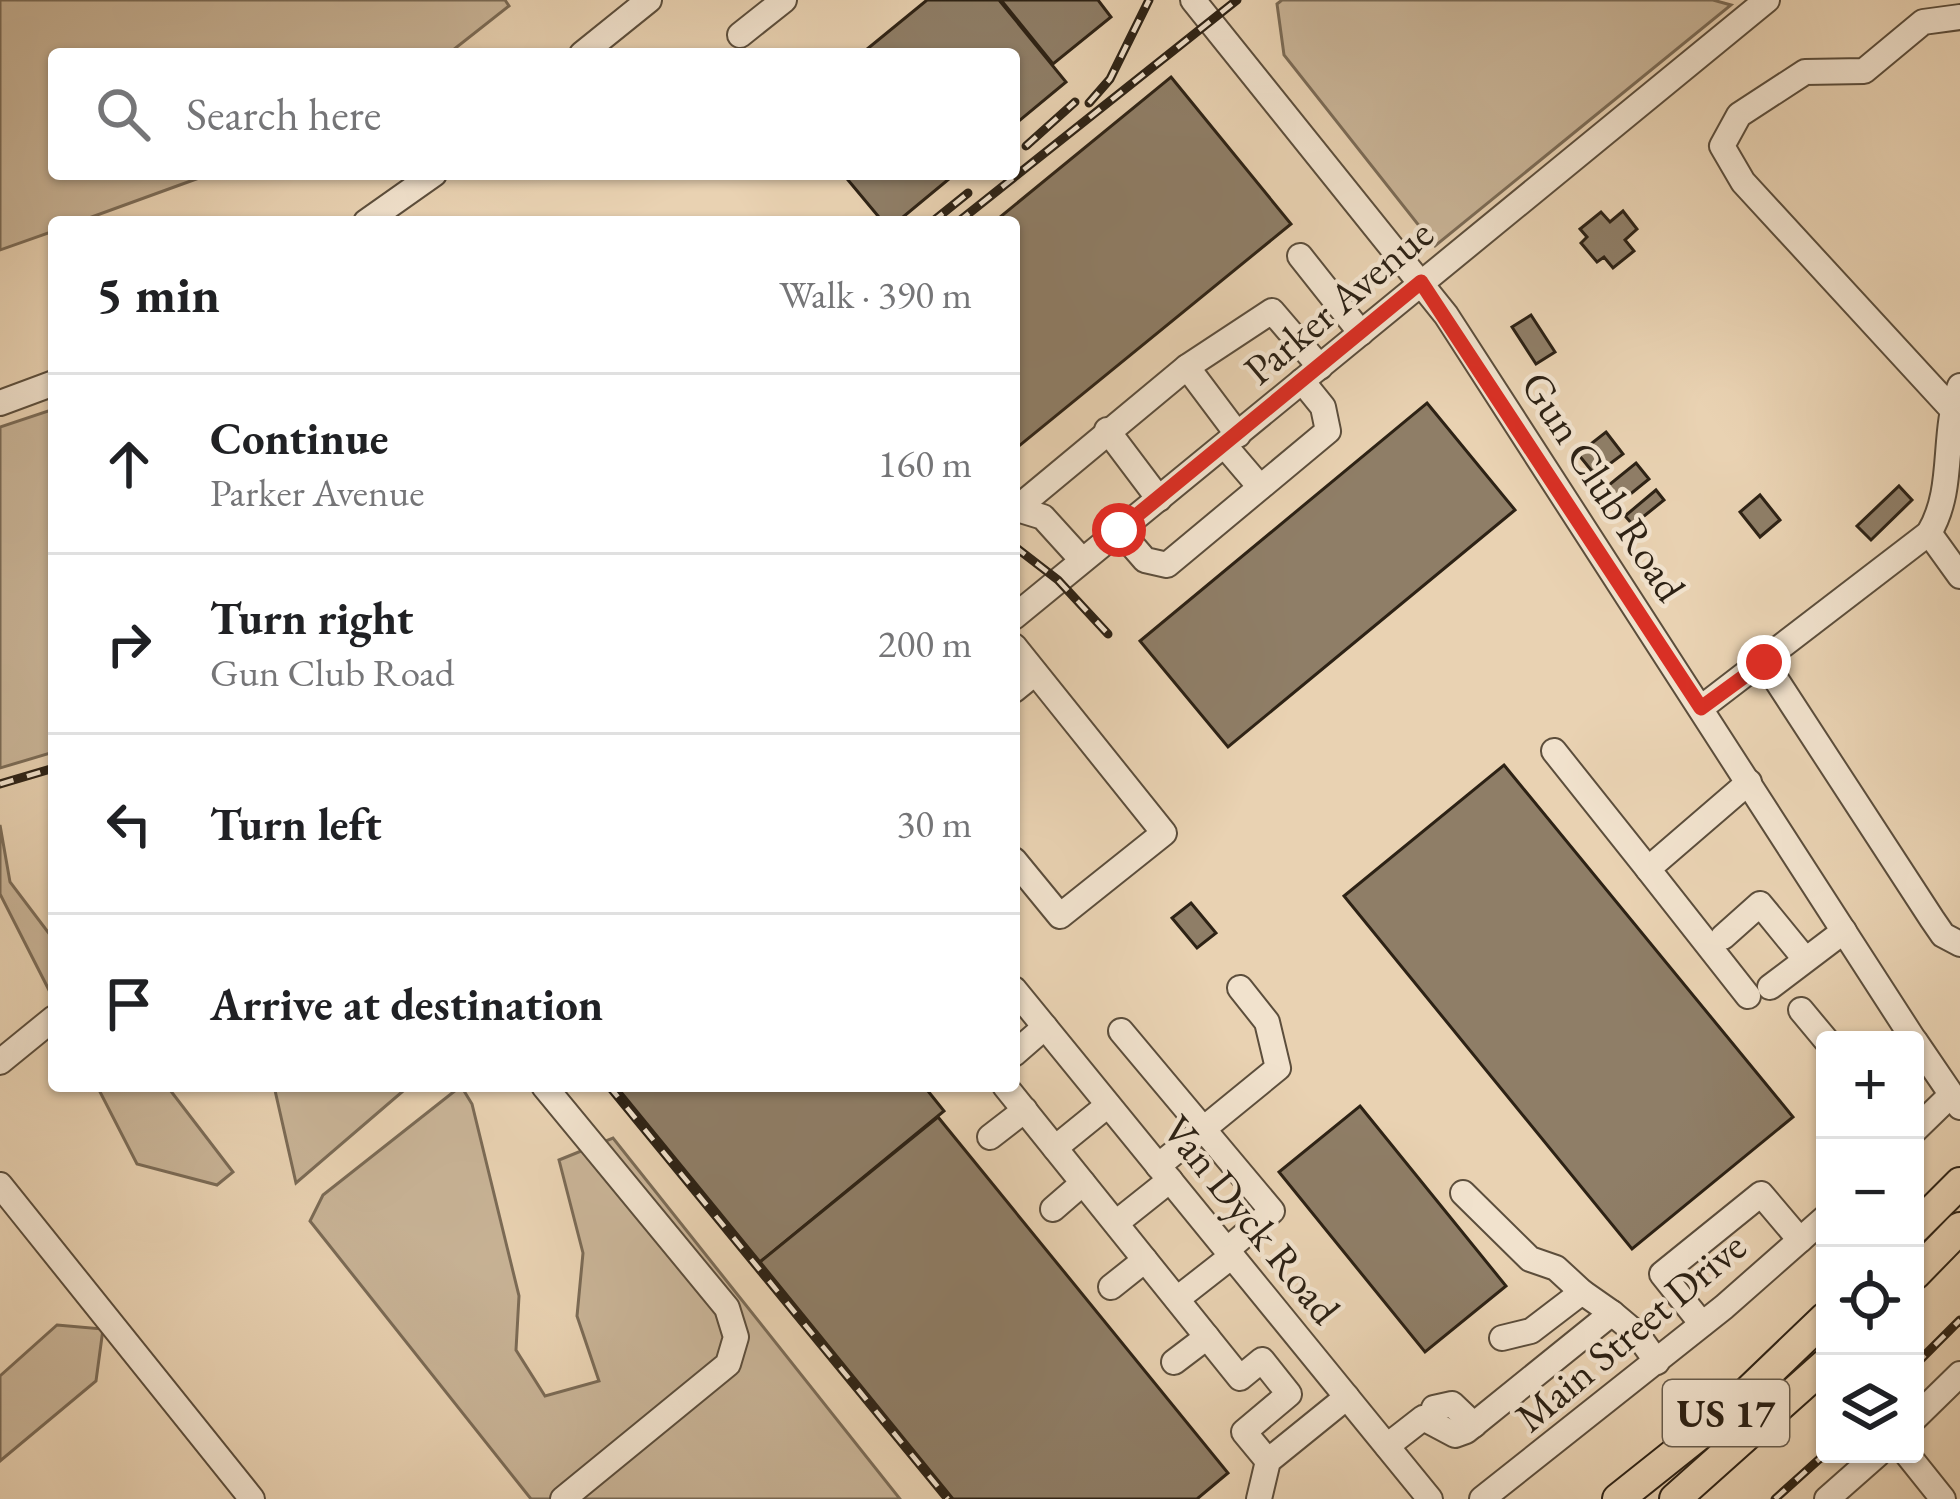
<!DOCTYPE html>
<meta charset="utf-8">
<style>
body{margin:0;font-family:"EB Garamond",serif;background:#f2f2f2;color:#202124}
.controls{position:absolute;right:36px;bottom:36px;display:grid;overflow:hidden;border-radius:12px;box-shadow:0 3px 9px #0004}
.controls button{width:108px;height:108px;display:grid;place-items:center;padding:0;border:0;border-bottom:3px solid #e0e0e0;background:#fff;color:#202124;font:60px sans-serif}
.stop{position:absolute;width:36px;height:36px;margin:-27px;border:9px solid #d93025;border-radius:50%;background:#fff}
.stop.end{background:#d93025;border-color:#fff;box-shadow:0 3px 12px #0008}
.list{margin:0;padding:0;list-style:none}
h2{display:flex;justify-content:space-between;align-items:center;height:156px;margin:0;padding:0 48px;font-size:51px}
h2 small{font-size:39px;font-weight:400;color:#757577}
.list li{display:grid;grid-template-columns:78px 1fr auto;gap:36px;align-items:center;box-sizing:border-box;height:180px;padding:0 48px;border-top:3px solid #e0e0e0}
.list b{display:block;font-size:45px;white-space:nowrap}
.list p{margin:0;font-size:39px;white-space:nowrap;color:#757577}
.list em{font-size:39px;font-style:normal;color:#757577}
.icon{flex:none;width:66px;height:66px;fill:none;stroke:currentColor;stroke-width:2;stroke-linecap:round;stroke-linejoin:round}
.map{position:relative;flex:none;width:1960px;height:1499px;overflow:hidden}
.search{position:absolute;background:#fff;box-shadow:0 3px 9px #0004;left:48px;top:48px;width:972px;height:132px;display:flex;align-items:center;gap:30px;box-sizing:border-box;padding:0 42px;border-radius:12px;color:#757577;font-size:45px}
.panel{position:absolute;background:#fff;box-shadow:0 3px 9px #0004;left:48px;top:216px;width:972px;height:876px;border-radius:12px}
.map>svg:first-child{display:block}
</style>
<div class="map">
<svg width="1960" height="1499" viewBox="0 0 1960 1499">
<rect width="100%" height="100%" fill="#e9d2b2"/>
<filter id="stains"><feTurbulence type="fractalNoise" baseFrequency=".00167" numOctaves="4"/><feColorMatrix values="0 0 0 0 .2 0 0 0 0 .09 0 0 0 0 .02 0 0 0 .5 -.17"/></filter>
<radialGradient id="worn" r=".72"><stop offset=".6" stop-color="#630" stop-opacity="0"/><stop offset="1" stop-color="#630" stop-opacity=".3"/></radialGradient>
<!-- green -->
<g fill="#c9b497" stroke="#7b6b56" stroke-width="3">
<path d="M0 0H505L509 6 448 54H54V174H210L78 222H54V231L0 250Z"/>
<path d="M1282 0H1713L1731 5 1435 246 1284 55 1277 4Z"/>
<path d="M54 409V752L0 768V427Z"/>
<path d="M0 825 10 882 54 940V1000L0 894Z"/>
<path d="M97 1086H167L233 1172 217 1185 137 1164Z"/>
<path d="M274 1086H409L296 1183Z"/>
<path d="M461 1086 472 1104 519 1296 516 1350 545 1396 599 1381 577 1316 583 1253 559 1160 613 1138 900 1499H531L310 1221 323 1195Z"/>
<path d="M57 1325 103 1329 96 1381 0 1461V1376Z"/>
</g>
<!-- building -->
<g fill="#8f7e67" stroke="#2d2215" stroke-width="3">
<path d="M927 0H999L1066 82 1014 125V54H861Z"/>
<path d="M1001 0H1098L1111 17 1053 64Z"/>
<path d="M1171 77 1291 224 1014 450V222H994Z"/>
<path d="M843 174H955L897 222H883Z"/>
<path d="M1623 211 1637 229 1625 240 1634 251 1613 268 1604 257 1597 262 1581 243 1587 237 1580 229 1601 212 1610 222Z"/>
<path d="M1531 315 1555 352 1536 364 1512 327Z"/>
<path d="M1427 403 1515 510 1228 747 1140 641Z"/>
<path d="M1606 432 1623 454 1595 475 1578 454Z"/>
<path d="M1636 463 1649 479 1617 505 1604 489Z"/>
<path d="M1899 486 1912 500 1871 540 1857 526Z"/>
<path d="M1656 490 1664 500 1633 525 1625 516Z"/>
<path d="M1760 495 1780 520 1760 537 1740 512Z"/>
<path d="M1504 765 1793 1117 1632 1249 1344 896Z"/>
<path d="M1191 903 1216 933 1197 948 1172 918Z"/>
<path d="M616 1086H924L944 1111 760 1262Z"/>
<path d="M1360 1106 1506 1286 1425 1352 1279 1172Z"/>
<path d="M938 1117 1228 1473 1197 1499H953L760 1262Z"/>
</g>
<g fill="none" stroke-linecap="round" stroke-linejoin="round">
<!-- minor casing -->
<g stroke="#5c4e3c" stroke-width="28">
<g id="minor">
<path d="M1193 0 1446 315 1914 1040"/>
<path d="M740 35 784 0"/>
<path d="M582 54 649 0"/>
<path d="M366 222 434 174"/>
<path d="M1300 256 1361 333"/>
<path d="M1187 367 1238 435"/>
<path d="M0 403 54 383"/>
<path d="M1951 408 1743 182 1722 146 1739 115 1805 72 1864 71 1923 22 1960 17"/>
<path d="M1107 430 1159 499"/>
<path d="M1225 446 1260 487"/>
<path d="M1014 508 1043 517 1082 560"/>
<path d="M1016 509 1187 367 1272 311 1320 367"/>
<path d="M1119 530 1145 560 1167 565 1328 431 1323 407 1302 381"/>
<path d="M1929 533 1960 576"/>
<path d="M1014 617 1767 0"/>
<path d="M1014 646 1164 833 1060 916 1014 860"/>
<path d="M1764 661 1932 919 1943 935 1960 944"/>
<path d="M1014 690 1035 673"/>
<path d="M1701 708 1929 533C1956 488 1941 434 1960 386"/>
<path d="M1554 751 1648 869"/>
<path d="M1723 937 1760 904 1805 959"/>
<path d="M1770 987 1844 931"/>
<path d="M1014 989 1430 1499"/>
<path d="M1748 996 1648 869 1749 782"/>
<path d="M1801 1010 1826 1040"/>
<path d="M1121 1031 1272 1211 1227 1250"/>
<path d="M1915 1041 1960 1107"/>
<path d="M1014 1054 1045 1027"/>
<path d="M0 1062 54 1018"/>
<path d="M544 1086 727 1308 736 1337 728 1364 563 1499"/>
<path d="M1005 1086 1240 1378 1262 1360 1289 1394 1244 1432 1268 1461"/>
<path d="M1915 1130 1950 1096"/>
<path d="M990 1137 1025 1110"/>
<path d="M1055 1148 1108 1105"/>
<path d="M1158 1166 1278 1068 1267 1022 1240 988"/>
<path d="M0 1185 252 1499"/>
<path d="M1463 1193 1530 1259 1556 1268 1582 1292"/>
<path d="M1053 1209 1083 1183"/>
<path d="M1116 1223 1170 1180"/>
<path d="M1111 1287 1145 1260"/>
<path d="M1177 1299 1232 1256"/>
<path d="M1702 1324 1662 1274 1761 1194 1800 1240"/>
<path d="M1502 1338 1531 1331 1582 1292 1612 1313"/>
<path d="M1174 1362 1207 1337"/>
<path d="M1434 1408 1452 1404 1474 1425"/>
<path d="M1915 1418 1960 1374"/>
<path d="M1387 1446 1423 1418 1455 1435 1466 1431 1612 1313 1637 1334 1657 1362"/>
<path d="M1907 1454 1943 1499"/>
<path d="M1259 1499 1268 1461 1347 1397"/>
<path d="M1482 1499 1724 1307 1825 1218"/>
<path d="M1827 1499 1878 1454"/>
</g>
</g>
<!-- major casing -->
<g stroke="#2d2215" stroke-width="34">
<g id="major">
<path d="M1915 1228 1960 1183"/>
<path d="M1915 1274 1960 1228"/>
<path d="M1618 1499 1726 1413 1825 1318"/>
<path d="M1675 1499 1825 1365"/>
</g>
</g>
<!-- minor -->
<use href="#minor" stroke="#f1e2cd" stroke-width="24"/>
<!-- major -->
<use href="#major" stroke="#e9d2b2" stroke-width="30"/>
<!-- rail casing -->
<g stroke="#2d2215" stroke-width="9">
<g id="rail">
<path d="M1089 103 1110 79 1149 0"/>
<path d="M1026 146 1075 102"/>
<path d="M932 222 968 193"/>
<path d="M958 222 1237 0"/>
<path d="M1014 546 1058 580 1108 634"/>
<path d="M0 784 54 768"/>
<path d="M609 1086 948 1499"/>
<path d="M1915 1365 1960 1320"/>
<path d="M1775 1499 1825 1454"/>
</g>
</g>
<!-- rail -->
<use href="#rail" stroke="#f1e2cd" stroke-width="4.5" stroke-dasharray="14" stroke-linecap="butt"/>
</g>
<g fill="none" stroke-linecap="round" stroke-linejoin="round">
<!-- route -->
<path stroke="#d93025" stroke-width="15" d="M1119 530 1421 282 1701 708 1764 662"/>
</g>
<g text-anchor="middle" stroke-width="9" stroke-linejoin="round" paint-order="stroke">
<!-- shield labels -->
<rect fill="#f1e2cd" stroke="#685c4c" stroke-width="3" x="1663" y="1380" width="126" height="66" rx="9"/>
<g font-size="39" font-weight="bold" fill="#2d2215">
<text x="1726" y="1427">US 17</text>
</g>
<!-- street labels -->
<g font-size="42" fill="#2d2215" stroke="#f1e2cd">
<text transform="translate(1338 301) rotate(-40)" y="15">Parker Avenue</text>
<text transform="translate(1604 486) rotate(57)" y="15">Gun Club Road</text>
<text transform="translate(1252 1219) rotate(51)" y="15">Van Dyck Road</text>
<text transform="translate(1630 1331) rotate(-40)" y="15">Main Street Drive</text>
</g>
</g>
<rect width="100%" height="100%" filter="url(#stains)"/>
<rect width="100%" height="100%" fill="url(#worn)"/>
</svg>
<div class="controls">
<button>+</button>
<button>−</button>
<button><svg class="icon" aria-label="locate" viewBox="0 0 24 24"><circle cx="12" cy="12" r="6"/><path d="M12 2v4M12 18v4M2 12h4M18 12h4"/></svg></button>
<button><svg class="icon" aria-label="layers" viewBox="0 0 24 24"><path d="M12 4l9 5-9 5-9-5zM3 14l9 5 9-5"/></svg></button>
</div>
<div class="stop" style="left:1119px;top:530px"></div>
<div class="stop end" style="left:1764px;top:662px"></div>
<div class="search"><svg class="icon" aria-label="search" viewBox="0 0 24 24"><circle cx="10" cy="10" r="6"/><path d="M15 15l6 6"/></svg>Search here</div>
<section class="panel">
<h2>5 min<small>Walk · 390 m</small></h2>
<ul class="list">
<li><svg class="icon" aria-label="ahead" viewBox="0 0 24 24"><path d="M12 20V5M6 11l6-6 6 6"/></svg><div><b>Continue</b><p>Parker Avenue</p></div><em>160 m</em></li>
<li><svg class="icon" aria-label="right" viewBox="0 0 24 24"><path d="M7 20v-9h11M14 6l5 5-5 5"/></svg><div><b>Turn right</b><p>Gun Club Road</p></div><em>200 m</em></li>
<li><svg class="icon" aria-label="left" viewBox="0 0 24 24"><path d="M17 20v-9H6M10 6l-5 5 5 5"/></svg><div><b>Turn left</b></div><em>30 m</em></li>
<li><svg class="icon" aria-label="arrive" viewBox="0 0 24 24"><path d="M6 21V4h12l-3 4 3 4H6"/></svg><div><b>Arrive at destination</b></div></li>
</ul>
</section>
</div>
